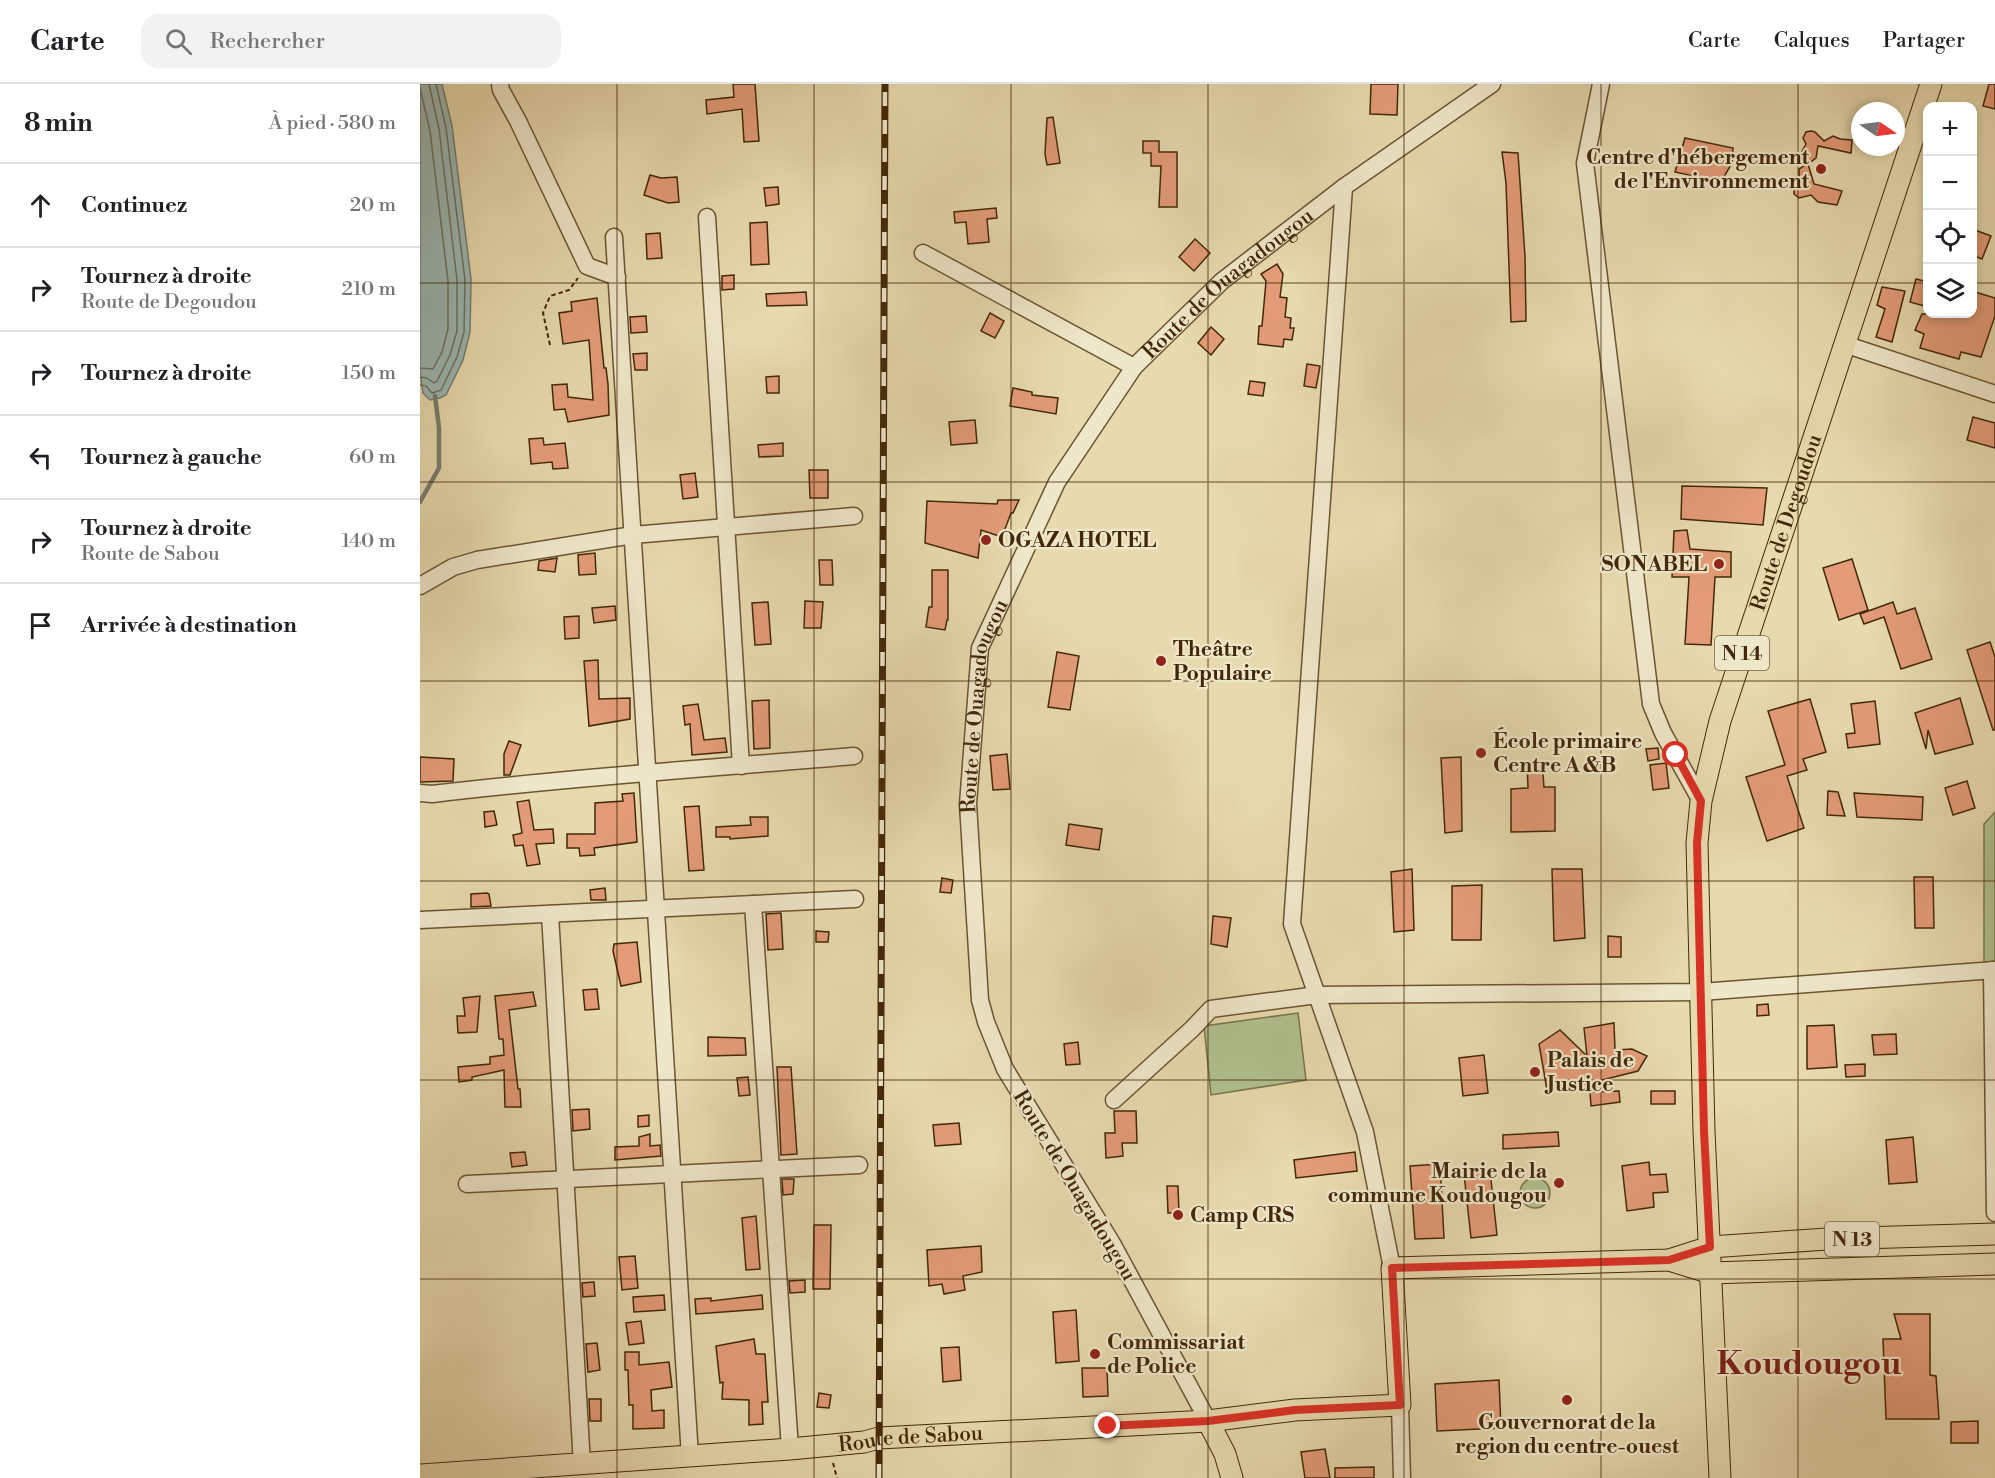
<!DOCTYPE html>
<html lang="fr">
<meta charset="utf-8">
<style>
body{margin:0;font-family:"Libre Bodoni",serif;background:#f2f2f2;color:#202124}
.controls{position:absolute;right:18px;top:18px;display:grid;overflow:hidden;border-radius:12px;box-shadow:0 3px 9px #0003}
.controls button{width:54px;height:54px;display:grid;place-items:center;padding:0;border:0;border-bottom:2px solid #e0e0e0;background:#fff;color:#202124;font:30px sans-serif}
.compass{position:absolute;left:1431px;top:18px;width:54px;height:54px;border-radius:50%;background:#fff;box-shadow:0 3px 9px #0003;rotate:103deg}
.stop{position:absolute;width:18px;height:18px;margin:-14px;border:4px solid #d93025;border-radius:50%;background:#fff}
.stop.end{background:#d93025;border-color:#fff;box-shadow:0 2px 6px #0008}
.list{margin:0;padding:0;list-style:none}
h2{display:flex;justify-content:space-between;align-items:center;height:78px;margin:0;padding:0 24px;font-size:26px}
h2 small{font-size:20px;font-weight:400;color:#757577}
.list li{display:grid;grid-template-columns:39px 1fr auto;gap:18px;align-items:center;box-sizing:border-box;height:84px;padding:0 24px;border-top:2px solid #e0e0e0}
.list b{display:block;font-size:22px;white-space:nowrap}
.list p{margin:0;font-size:20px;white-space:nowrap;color:#757577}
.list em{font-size:20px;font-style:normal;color:#757577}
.icon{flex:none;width:33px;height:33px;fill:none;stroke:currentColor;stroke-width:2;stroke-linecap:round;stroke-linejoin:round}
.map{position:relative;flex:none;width:1575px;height:1394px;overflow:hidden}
header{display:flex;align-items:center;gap:36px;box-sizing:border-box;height:84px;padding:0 30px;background:#fff;border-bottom:2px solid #e0e0e0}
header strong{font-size:28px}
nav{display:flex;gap:33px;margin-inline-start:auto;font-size:21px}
.search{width:420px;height:54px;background:#f2f2f2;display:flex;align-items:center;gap:15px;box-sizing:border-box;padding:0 21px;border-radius:18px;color:#757577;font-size:22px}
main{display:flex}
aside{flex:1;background:#fff}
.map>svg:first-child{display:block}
</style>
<header>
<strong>Carte</strong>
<div class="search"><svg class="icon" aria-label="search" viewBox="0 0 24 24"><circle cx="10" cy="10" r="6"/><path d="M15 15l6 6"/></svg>Rechercher</div>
<nav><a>Carte</a><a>Calques</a><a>Partager</a></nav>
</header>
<main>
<aside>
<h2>8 min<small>À pied · 580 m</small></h2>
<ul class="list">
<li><svg class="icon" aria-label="ahead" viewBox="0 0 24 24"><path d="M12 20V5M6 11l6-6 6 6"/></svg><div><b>Continuez</b></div><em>20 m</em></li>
<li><svg class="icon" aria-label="right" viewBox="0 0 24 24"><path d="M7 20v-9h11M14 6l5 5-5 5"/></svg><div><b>Tournez à droite</b><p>Route de Degoudou</p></div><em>210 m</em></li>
<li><svg class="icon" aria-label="right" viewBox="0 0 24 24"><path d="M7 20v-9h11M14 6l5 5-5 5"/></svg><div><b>Tournez à droite</b></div><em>150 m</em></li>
<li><svg class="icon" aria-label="left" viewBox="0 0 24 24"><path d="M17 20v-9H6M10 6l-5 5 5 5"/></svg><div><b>Tournez à gauche</b></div><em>60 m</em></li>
<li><svg class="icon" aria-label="right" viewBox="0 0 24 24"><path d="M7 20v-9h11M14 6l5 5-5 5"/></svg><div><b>Tournez à droite</b><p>Route de Sabou</p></div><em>140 m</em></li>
<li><svg class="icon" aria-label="arrive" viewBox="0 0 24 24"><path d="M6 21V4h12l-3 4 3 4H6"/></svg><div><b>Arrivée à destination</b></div></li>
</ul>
</aside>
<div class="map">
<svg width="1575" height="1394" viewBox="0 0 1575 1394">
<rect width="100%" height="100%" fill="#e7daae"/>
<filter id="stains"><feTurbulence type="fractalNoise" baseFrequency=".00333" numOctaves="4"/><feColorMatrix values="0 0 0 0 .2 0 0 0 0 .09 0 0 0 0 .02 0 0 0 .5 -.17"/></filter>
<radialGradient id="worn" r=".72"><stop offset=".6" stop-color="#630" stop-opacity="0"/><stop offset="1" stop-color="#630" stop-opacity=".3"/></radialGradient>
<!-- green -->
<g fill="#b0c18f" stroke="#7a744c" stroke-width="1.5">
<path d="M1575 728V879L1564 880V740Z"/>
<path d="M878 929 886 996 791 1011 784 942Z"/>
<circle cx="1115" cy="1109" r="15"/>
</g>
<!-- water -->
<path fill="#9ab8b5" stroke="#777e70" stroke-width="1.5" d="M0 0H22L32 42 51 195 50 248 43 276 26 311 20 314 10 316 3 309 0 289Z"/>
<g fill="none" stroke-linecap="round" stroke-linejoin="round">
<!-- shore -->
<g stroke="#6e705e" stroke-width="1.5">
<path d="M0 4 10 47 28 197V245L22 268 13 285 0 284"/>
<path d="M0 293 7 294 14 299 17 297 30 271 37 247V196L19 45 9 0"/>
<path d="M0 301 6 302 12 309 21 306 37 273 44 248 45 196 26 44 16 0"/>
</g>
<!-- stream -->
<path stroke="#777e70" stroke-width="4.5" d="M0 418 19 384V344L15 312"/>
</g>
<!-- building -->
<g fill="#e49c78" stroke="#432808" stroke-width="1.5">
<path d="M313 0H335L339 57 324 58 322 25 287 30 286 16 314 13Z"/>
<path d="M951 0H978L977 31 950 30Z"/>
<path d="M1569 0H1575V25L1563 22Z"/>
<path d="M633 33 640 79 627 81 625 70 627 34Z"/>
<path d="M1391 47 1395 48 1404 57 1413 52 1420 55 1432 56 1431 69 1398 62 1396 74 1388 80 1394 100 1422 107 1417 121 1398 118 1391 111 1379 114 1374 110V104L1378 99 1376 96 1379 97V85L1384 82 1381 69 1386 60 1383 54 1386 48Z"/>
<path d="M1265 54 1313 64 1312 79 1301 98 1255 88Z"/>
<path d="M723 57H739V68H757V123H739L741 82H731V69H723Z"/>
<path d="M1082 68 1098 69 1105 172 1106 237 1091 238 1086 99Z"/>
<path d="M230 91 241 94 257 93 259 118 248 119 224 111Z"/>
<path d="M358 103 359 120 346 122 344 104Z"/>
<path d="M576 124 577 134 567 135 569 158 548 160 546 138 535 139 534 128Z"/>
<path d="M347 138 349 180 331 181 330 139Z"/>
<path d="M1552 145 1571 152 1562 175 1552 171Z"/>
<path d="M240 149 242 174 227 175 226 150Z"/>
<path d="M775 155 790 169 774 187 759 173Z"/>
<path d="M857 180 863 190 860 213 867 214 865 233 871 234 870 244H874L872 256 864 255 863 263 838 260 839 242H842L846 197 841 190Z"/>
<path d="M314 191V205L302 206V192Z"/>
<path d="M1496 195 1508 198V223L1490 218Z"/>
<path d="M1462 203 1485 207 1472 258 1456 253 1465 225 1457 221Z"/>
<path d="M386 208 387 221 347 222 346 210Z"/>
<path d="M1555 208 1575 214V232L1561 273 1541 268 1539 275 1500 264 1504 250 1495 246 1502 230H1552V214Z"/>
<path d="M177 214 184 284H186L188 300 189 331 148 338 145 325 134 326 132 301 147 300 148 313 173 316 171 285 169 256 143 260 139 229 152 227 151 218Z"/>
<path d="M570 229 584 237 575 254 561 247Z"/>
<path d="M226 232 227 248 211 249 210 233Z"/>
<path d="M791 243 804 255 791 271 778 259Z"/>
<path d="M227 269V286H215L213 270Z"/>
<path d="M887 280 900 282 896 304 884 302Z"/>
<path d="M359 292V309H347L346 293Z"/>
<path d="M830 297 845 299 843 312 828 310Z"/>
<path d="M593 304 612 308V311L638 314 636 330 590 322Z"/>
<path d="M1553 333 1575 339V364L1547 356Z"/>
<path d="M555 336 557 359 531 361 529 338Z"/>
<path d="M123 354 124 361 145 359 148 384 133 385 132 378 111 380 109 355Z"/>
<path d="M363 359V372L339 373 338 361Z"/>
<path d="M389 386H408V414H390Z"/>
<path d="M275 389 278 413 263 415 260 391Z"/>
<path d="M1262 402 1347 404 1343 441 1261 435Z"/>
<path d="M578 416H599L593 429H591L582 453 561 446 558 474 505 459 507 417 577 420Z"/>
<path d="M1267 446 1270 465 1311 468V493H1295L1291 561 1265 560 1269 493H1252L1254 447Z"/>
<path d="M175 469 176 490 159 491 158 471Z"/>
<path d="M137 474 135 488 118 486 119 477Z"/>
<path d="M1432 475 1448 526 1419 536 1403 484Z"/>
<path d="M399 476H412L413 501H400Z"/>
<path d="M512 486H528V536H527L525 546 506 543 509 523H512Z"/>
<path d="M385 517 403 518 401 544H384Z"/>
<path d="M348 518 351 560 335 561 332 519Z"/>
<path d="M1473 518 1477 530 1495 524 1512 575 1481 585 1464 533 1444 540 1440 530Z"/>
<path d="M195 522 196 536 174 539 172 524Z"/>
<path d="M159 532V554L145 555 144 533Z"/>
<path d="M1570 558 1575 573V646H1573L1547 566Z"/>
<path d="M637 568 659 572 650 626 628 623Z"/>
<path d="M178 576 179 615 210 614V635L169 642 164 577Z"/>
<path d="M1540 614 1553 660 1515 670 1508 646 1506 665 1495 629Z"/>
<path d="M1390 615 1406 668 1383 675 1387 686 1367 692 1384 744 1347 757 1326 693 1365 681 1348 627Z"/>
<path d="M349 616 350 664 334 665 332 617Z"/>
<path d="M1455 617 1460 660 1428 664 1426 650 1435 649 1431 620Z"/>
<path d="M278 620 284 656 305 654 307 668 272 671 270 640 265 641 263 622Z"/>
<path d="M89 657 101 661 90 691H84V670Z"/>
<path d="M1238 664 1239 675 1228 677 1226 665Z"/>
<path d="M587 670 590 705 573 706 570 672Z"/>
<path d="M0 673 34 675 33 697 0 698Z"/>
<path d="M1041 673 1042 747 1025 749 1021 674Z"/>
<path d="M1107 677H1122L1124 703H1135V747L1091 748V705L1108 704Z"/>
<path d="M1246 679 1249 704 1233 706 1230 681Z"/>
<path d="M1547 697 1555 724 1533 731 1525 704Z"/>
<path d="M1408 707 1418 708 1425 732 1407 731Z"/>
<path d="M214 709 217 758 174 764 175 771 160 772 159 764H147V750H175V719L203 717 202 710Z"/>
<path d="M1434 709 1503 713 1502 736 1437 733Z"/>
<path d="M109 716 114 746 133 745 134 759 116 760 120 780 107 782 103 761 95 762 93 751 102 749 97 718Z"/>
<path d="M279 722 284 786 269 787 264 723Z"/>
<path d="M74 727 77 741 65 743 64 728Z"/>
<path d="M330 733H348V752L310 755V753H296V743L331 741Z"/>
<path d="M649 740 682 745 679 766 646 761Z"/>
<path d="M992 785 994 846 974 848 971 788Z"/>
<path d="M1132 785H1162L1165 854 1134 857Z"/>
<path d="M1494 793H1513L1514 844H1495Z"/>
<path d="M522 794 533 796 531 809 520 808Z"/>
<path d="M1062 801 1061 856H1032V802Z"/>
<path d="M185 804 186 816H171L170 806Z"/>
<path d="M67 809 69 810 71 822 51 823V810Z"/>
<path d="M361 829 363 865 348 866 346 830Z"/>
<path d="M793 832 811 834 807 863 791 860Z"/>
<path d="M396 847 409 848 408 858H396Z"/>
<path d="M1188 852 1201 853V873H1188Z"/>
<path d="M217 858 221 898 201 902 193 867 194 860Z"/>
<path d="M177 905 179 925 165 926 163 906Z"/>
<path d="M113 908 116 922 89 926 98 1005H100L101 1023H85L84 986 52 993V996L39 998 38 983 70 980V973L84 971 83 955H79L75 912Z"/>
<path d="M60 912 57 948 38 949 37 932H45L43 914Z"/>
<path d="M1348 920 1349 931 1337 932V921Z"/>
<path d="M1194 939 1195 966 1212 965 1227 972 1218 987 1154 1003 1127 1006 1119 960 1140 946 1167 972 1164 944Z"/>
<path d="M1414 941 1417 983 1387 985V942Z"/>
<path d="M1476 950 1477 970 1454 971 1452 951Z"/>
<path d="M288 953 325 954 326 971 288 972Z"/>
<path d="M658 958 660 980 646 981 644 960Z"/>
<path d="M1064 971 1068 1009 1043 1012 1039 974Z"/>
<path d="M1445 980V992L1426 993 1425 981Z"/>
<path d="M357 983H371L377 1070 361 1071Z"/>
<path d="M328 993 330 1011 319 1012 317 994Z"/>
<path d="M1199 1007 1200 1018 1171 1022 1170 1008Z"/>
<rect x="1231" y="1007" width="24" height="13"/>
<path d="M169 1025 170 1045 153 1047 152 1026Z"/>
<path d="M694 1027H716L717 1059H702L703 1072 686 1074 685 1049H695Z"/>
<path d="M229 1031V1042L218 1043V1032Z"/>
<path d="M539 1039 541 1060 515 1062 513 1041Z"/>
<path d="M1138 1048 1139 1062 1083 1065V1051Z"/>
<path d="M230 1050V1062L240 1061 241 1072 195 1076V1063L219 1062V1053Z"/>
<path d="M1493 1053 1497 1098 1469 1100 1466 1056Z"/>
<path d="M105 1068 107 1081 92 1083 90 1069Z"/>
<path d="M935 1068 937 1087 876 1094 874 1076Z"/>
<path d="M1229 1078 1230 1091 1246 1090 1248 1108 1233 1109 1234 1123 1207 1127 1202 1082Z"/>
<path d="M1020 1080 1024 1154 995 1155 990 1082Z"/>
<path d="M1070 1087 1077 1151 1051 1154 1044 1090Z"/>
<path d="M362 1095H374L373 1110 363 1111Z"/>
<path d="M747 1102H758L759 1129H748Z"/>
<path d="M336 1132 340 1185 326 1186 322 1134Z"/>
<path d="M394 1141H411L410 1205H393Z"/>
<path d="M561 1162 562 1188 543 1192 545 1206 524 1210 522 1200 509 1202 507 1166Z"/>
<path d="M215 1172 218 1204 202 1206 199 1173Z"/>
<path d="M385 1196V1208L370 1209 369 1197Z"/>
<path d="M174 1198 175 1212 163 1213 162 1199Z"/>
<path d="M244 1211 245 1226 214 1228 213 1213Z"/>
<path d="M342 1211 343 1225 276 1230 275 1215 291 1214V1217Z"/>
<path d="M656 1226 659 1277 636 1279 633 1228Z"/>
<path d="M1474 1230H1510V1291L1516 1292 1519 1335H1466L1463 1255H1481Z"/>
<path d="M221 1237 224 1259 209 1261 206 1239Z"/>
<path d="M334 1255 336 1270H345L348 1318H342L343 1340 329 1341V1316L302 1315 303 1298 300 1299 296 1262Z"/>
<path d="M177 1259 180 1286 168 1288 166 1260Z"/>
<path d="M539 1263 541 1296 523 1298 521 1264Z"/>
<path d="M205 1268H219V1281L249 1278 252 1303 231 1306 232 1327 244 1326V1344L213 1345V1321H209L208 1286H205Z"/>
<path d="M662 1284H687L688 1312 663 1313Z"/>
<path d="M1079 1296 1081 1344 1017 1347 1015 1300Z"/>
<path d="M399 1309 411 1311 409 1324 397 1323Z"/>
<path d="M169 1315H181V1337H170Z"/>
<path d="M1558 1337V1359H1531V1338Z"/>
<path d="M905 1365 910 1394H885L881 1368Z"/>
<path d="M954 1383V1394H915V1384Z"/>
</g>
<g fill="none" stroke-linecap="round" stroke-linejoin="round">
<!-- minor casing -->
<g stroke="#6c5432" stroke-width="19">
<g id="minor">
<path d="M80 0 81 6 98 37 167 182 197 193"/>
<path d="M1181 0 1165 79 1231 620 1243 649 1281 717"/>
<path d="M924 103 872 840 945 1048 972 1184"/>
<path d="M287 133 321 682"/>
<path d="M194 153 270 1373"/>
<path d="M503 169 714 283"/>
<path d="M1424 260 1575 310"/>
<path d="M0 502 33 483 57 476 213 451 434 432"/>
<path d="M0 709 12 710C153 693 294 684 434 672"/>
<path d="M333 820 370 1365"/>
<path d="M130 830 162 1381"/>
<path d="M0 836 435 815"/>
<path d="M1572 886 1575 1129"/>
<path d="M694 1016 772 945 791 925 897 911 1281 908 1575 886"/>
<path d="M47 1100 439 1081"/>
<path d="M980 1321 982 1394"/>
<path id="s1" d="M788 1337 693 1161 585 985 566 938 560 916 548 720 560 564 637 398 714 283 802 197 924 103 1072 0"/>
</g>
</g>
<!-- major casing -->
<g stroke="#432808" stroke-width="23">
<g id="major">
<path d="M1249 1176 1291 1189 1575 1180"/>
<path d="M788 1337 805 1370 812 1394"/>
<path id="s2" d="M0 1391 370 1365 444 1358 459 1354 788 1337 875 1326 980 1321 972 1184 1249 1176 1290 1163 1407 1155 1575 1150"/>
<path id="s3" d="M1300 1394 1284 1047 1277 759 1281 717 1300 637 1511 0"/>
</g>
</g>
<!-- path -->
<g stroke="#432808" stroke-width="2" stroke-dasharray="4.5 3" stroke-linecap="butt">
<path d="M130 261 123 229 130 212 149 206 158 194"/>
<path d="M413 1379 417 1394"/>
</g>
<!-- minor -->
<use href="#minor" stroke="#efe7ca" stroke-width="16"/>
<!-- major -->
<use href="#major" stroke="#e7daae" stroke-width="21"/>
<!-- rail casing -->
<g stroke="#432808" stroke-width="7">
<path id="rail" d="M459 1394 465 0"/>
</g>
<!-- rail -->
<use href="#rail" stroke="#efe7ca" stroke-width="4.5" stroke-dasharray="14" stroke-linecap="butt"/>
</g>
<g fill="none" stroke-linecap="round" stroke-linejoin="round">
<!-- route -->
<path stroke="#d93025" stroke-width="8" d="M688 1342 788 1337 875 1326 980 1321 972 1184 1249 1176 1290 1163 1284 1047 1277 759 1281 717 1256 671"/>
</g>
<!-- grid -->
<path fill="none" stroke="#432808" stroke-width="1.5" stroke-opacity="0.55" d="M197 0V1394M394 0V1394M591 0V1394M788 0V1394M984 0V1394M1181 0V1394M1378 0V1394M0 199H1508M1552 199H1575M0 398H1575M0 597H1575M0 797H1575M0 996H1575M0 1195H1575"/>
<!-- markers -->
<g fill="#8f2418" stroke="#efe7ca" stroke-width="2">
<circle cx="1401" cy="85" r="6"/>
<circle cx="566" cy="456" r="6"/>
<circle cx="1299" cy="480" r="6"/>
<circle cx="741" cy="577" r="6"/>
<circle cx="1061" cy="669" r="6"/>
<circle cx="1115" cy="988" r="6"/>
<circle cx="1139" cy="1099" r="6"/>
<circle cx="758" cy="1131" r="6"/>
<circle cx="675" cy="1270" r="6"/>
<circle cx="1147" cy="1316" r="6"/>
</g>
<g text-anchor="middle" stroke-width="4.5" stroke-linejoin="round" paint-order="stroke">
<!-- shield labels -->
<g fill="#efe7ca" stroke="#776142" stroke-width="1.5">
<rect x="1295" y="552" width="54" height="34" rx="4.5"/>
<rect x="1405" y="1138" width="54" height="34" rx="4.5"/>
</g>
<g font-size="20" font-weight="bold" fill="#432808">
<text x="1322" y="576">N 14</text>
<text x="1432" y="1162">N 13</text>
</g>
<!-- poi labels -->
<g font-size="21" font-weight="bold" fill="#432808" stroke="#efe7ca" text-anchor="start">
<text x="1389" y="80" text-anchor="end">Centre d'hébergement<tspan x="1389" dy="24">de l'Environnement</tspan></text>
<text x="578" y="463">OGAZA HOTEL</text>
<text x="1287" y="487" text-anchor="end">SONABEL</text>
<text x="753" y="572">Theâtre<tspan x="753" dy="24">Populaire</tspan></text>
<text x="1073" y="664">École primaire<tspan x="1073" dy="24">Centre A &amp;B</tspan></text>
<text x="1127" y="983">Palais de<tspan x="1127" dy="24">Justice</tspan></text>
<text x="1127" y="1094" text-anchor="end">Mairie de la<tspan x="1127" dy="24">commune Koudougou</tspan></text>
<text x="770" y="1138">Camp CRS</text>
<text x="687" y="1265">Commissariat<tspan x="687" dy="24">de Police</tspan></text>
<text x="1147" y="1345" text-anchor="middle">Gouvernorat de la<tspan x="1147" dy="24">region du centre-ouest</tspan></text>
</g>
<!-- street labels -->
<g font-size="21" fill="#432808" stroke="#efe7ca">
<text dy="7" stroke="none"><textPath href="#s1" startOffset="1280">Route de Ouagadougou</textPath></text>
<text dy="7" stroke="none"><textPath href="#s3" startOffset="969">Route de Degoudou</textPath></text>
<text dy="7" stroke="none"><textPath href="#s1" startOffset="776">Route de Ouagadougou</textPath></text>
<text transform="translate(655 1101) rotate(59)" y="7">Route de Ouagadougou</text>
<text dy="7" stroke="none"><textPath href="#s2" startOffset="492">Route de Sabou</textPath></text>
</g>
<!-- town labels -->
<g font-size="33" font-weight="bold" fill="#7a1f14" stroke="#efe7ca">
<text x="1389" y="1290">Koudougou</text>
</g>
</g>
<rect width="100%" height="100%" filter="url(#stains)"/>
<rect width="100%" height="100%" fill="url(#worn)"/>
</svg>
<div class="controls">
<button>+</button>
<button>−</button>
<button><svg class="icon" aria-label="locate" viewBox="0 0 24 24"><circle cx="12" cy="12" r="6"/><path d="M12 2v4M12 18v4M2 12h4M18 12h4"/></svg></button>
<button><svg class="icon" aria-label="layers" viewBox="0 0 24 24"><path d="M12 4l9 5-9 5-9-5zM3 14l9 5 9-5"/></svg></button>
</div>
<svg class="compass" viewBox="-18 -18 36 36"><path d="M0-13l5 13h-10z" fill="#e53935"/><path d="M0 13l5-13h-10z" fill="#757577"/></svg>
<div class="stop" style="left:1256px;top:671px"></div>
<div class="stop end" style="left:688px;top:1342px"></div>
</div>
</main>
